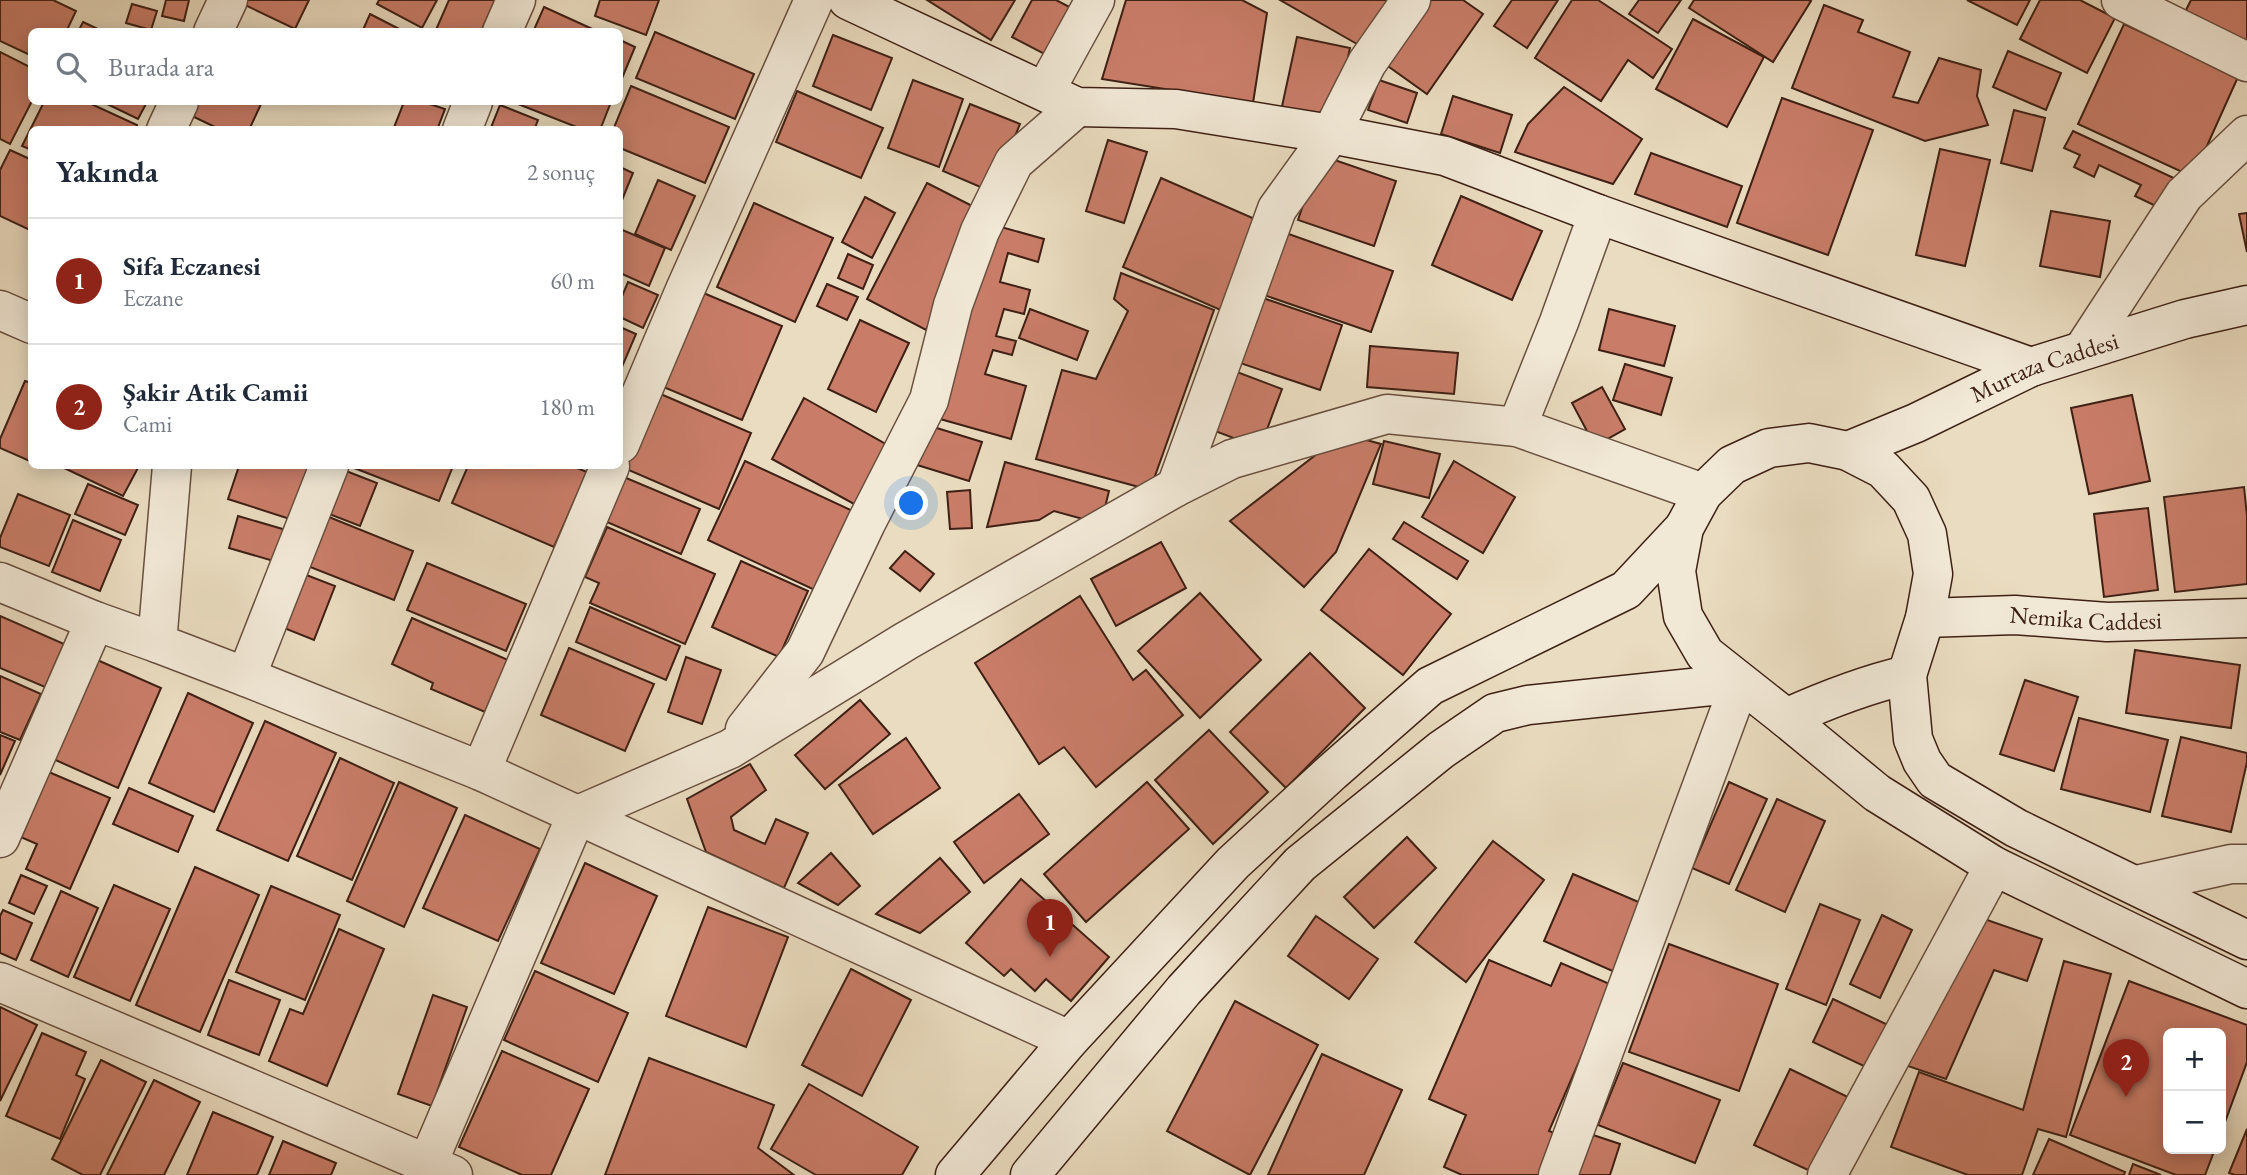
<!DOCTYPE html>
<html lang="tr">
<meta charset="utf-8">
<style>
body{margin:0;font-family:"EB Garamond",serif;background:#f6f6f7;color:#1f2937}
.controls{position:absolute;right:21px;bottom:21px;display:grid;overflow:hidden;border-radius:10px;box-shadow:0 4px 18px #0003}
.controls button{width:63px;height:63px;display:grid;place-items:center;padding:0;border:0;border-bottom:2px solid #e0e1e3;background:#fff;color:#1f2937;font:35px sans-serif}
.you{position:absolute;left:912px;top:504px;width:24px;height:24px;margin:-18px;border:5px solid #fff;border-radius:50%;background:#1a73e8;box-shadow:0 0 0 10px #1a73e833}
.badge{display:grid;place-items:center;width:46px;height:46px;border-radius:50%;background:#8f2418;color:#fff;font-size:23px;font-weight:700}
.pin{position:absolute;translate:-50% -58px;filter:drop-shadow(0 2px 4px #0008)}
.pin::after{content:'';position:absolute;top:37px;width:24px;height:21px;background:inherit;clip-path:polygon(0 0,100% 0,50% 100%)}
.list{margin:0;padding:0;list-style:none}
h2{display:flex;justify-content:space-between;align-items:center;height:91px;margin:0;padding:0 28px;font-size:30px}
h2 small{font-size:23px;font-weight:400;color:#747a83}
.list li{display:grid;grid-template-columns:46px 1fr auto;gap:21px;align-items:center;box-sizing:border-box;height:126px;padding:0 28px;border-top:2px solid #e0e1e3}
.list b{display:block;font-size:26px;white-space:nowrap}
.list p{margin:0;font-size:23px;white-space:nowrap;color:#747a83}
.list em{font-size:23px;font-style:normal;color:#747a83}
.icon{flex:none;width:38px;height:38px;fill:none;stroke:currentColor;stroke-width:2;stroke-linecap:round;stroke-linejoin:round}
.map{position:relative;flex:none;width:2247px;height:1175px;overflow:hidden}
.search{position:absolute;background:#fff;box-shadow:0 4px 18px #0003;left:28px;top:28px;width:595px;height:77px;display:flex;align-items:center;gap:18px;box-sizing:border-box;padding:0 24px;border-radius:10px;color:#747a83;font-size:26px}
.panel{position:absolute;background:#fff;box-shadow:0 4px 18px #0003;left:28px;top:126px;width:595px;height:343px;border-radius:10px}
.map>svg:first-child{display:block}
</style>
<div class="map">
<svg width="2247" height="1175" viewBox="0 0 2247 1175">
<rect width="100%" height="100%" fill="#eadcc0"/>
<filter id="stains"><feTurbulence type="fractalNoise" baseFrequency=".00286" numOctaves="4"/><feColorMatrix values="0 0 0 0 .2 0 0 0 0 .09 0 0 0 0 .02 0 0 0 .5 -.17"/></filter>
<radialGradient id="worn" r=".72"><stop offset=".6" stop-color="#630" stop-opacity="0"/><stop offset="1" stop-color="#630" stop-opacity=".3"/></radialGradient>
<!-- building -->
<g fill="#c97d69" stroke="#3e2014" stroke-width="2">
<path d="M0 0H53L76 11 66 32H32V56L0 41Z"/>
<path d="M166 0H189L184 21 162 16Z"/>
<path d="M245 0H309L295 29 243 4Z"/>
<path d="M379 0H437L422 28 377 4Z"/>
<path d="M449 0H495L481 32H435Z"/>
<path d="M600 0H659L646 35 595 16Z"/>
<path d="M927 0H1015L991 40Z"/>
<path d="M1032 0H1056L1081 13 1056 60 1012 37Z"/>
<path d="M1126 0H1242L1267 13 1253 103 1102 79Z"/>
<path d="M1280 0H1392L1364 48Z"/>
<path d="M1420 0H1463L1483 14 1427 94 1378 59Z"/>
<path d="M1512 0H1558L1527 48 1494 26Z"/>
<path d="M1572 0H1598L1672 49 1653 78 1628 60 1601 101 1535 58Z"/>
<path d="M1639 0H1681L1658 33 1629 14Z"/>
<path d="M1694 0H1808L1811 1 1773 62 1689 8Z"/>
<path d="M1967 0H2030L2017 25Z"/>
<path d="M2040 0H2080L2115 18 2087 73 2020 39Z"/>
<path d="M2191 0H2247V47L2185 12Z"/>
<path d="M132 4 157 11 151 30 126 23Z"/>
<path d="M1824 5 1863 20 1858 32 1910 52 1893 97 1918 103 1939 58 1981 70 1977 96 1988 125 1925 141 1792 88Z"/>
<path d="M544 7 599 32H533Z"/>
<path d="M370 14 405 32H362Z"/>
<path d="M1693 19 1764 57 1727 127 1656 89Z"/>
<path d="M83 22 104 32H78Z"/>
<path d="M2124 24 2238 77 2193 177 2078 124Z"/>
<path d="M655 32 754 74 735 119 636 78Z"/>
<path d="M833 35 892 58 871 110 813 86Z"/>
<path d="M1297 37 1350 48 1334 122 1281 111Z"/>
<path d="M620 40 635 47 620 83Z"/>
<path d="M2008 51 2061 73 2046 110 1993 87Z"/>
<path d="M0 52 32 68V101L10 144 0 139Z"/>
<path d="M913 80 963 99 939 167 888 148Z"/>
<path d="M1379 80 1417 93 1407 123 1368 110Z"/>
<path d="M631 86 729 127 705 183 620 148V130H613Z"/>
<path d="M1564 87 1642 139 1613 184 1515 152 1528 124Z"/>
<path d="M797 91 883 128 861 178 776 142Z"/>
<path d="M1453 96 1512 115 1500 153 1441 134Z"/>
<path d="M1782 98 1873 130 1828 255 1737 223Z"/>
<path d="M44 102H87L137 125 135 130H32V150L22 146Z"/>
<path d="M103 102H147L138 119Z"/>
<path d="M197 102H262L249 130H221L190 115Z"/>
<path d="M404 102H424L445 109 437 130H393Z"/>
<path d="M513 102H611L600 130H584Z"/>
<path d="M970 104 1020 124 992 192 943 171Z"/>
<path d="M500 105 538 120 534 130H490Z"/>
<path d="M2014 110 2045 118 2032 171 2001 163Z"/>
<path d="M2073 131 2178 180 2164 210 2135 196 2141 185 2099 165 2094 177 2074 167 2080 155 2064 148Z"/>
<path d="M1108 140 1147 152 1124 223 1086 211Z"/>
<path d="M1940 149 1990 160 1965 266 1916 255Z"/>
<path d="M10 150 32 160V231L0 216V170Z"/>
<path d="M1651 153 1742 186 1727 227 1635 194Z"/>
<path d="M1320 155 1396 181 1374 246 1298 220Z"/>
<path d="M620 167 633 173 620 205Z"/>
<path d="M1161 178 1264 223 1225 312 1123 267Z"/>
<path d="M658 180 695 196 671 250 635 234Z"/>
<path d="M927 183 986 213 926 330 867 299Z"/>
<path d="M1461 196 1542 231 1512 300 1432 265Z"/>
<path d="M865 197 895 213 872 258 842 242Z"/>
<path d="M754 203 833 238 795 322 717 287Z"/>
<path d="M2051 211 2110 221 2100 277 2040 266Z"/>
<path d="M2247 213V252L2239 214Z"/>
<path d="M987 223 1044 239 1038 262 1008 253 1000 282 1030 290 1024 314 1004 309 996 336 1016 341 1012 355 993 350 985 374 1026 386 1011 439 933 417Z"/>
<path d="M620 229 665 248 649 286 620 273Z"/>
<path d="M1283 232 1393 271 1371 332 1261 294Z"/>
<path d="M848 254 873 265 863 289 838 278Z"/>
<path d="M1121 273 1214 310 1150 490 1036 459 1062 370 1096 379 1128 311 1114 299Z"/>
<path d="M628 282 658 295 643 328 620 317V301Z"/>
<path d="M827 284 858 297 847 320 817 306Z"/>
<path d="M701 292 782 326 742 420 661 386Z"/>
<path d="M1260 297 1342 325 1320 390 1237 362Z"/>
<path d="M1030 309 1088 331 1077 360 1019 338Z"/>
<path d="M1609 309 1675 326 1664 366 1599 350Z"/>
<path d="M860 320 909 343 876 412 828 389Z"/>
<path d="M620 327 636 334 622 367 620 366Z"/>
<path d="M1370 346 1458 353 1454 394 1367 387Z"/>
<path d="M1625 364 1672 378 1661 415 1613 400Z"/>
<path d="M1229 369 1282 389 1260 448 1207 428Z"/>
<path d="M25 381 32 383V462L0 448V439Z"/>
<path d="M1602 387 1625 429 1595 446 1572 403Z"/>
<path d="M656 392 751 433 719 509 624 468Z"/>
<path d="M2132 395 2150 481 2089 494 2071 408Z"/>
<path d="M804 398 898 451 865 510 772 459Z"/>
<path d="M927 425 982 442 969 481 914 464Z"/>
<path d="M1359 438 1381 444 1336 552 1304 587 1230 521 1326 447Z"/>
<path d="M1384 441 1440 454 1429 498 1373 484Z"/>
<path d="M745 461 857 513 819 592 708 540Z"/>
<path d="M1454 461 1515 497 1483 553 1422 517Z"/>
<path d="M1005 462 1109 491 1101 524 1054 511 1039 520 987 527Z"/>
<path d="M60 466H139L123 496Z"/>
<path d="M239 466H301L313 469 296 521 228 499Z"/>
<path d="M349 466H453L439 501Z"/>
<path d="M468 466H572L587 472 554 547 452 503Z"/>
<path d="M341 469 377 483 360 526 324 512Z"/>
<path d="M619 475 700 509 681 554 600 519Z"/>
<path d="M88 484 138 505 125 535 75 514Z"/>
<path d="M2244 487 2247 516V584L2175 592 2164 497Z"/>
<path d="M970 490 972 528 950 529 947 492Z"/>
<path d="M18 494 70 515 49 566 0 547V538Z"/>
<path d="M2148 508 2158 590 2104 597 2094 514Z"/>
<path d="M324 515 413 551 394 600 305 565Z"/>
<path d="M238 516 286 530 277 562 229 548Z"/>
<path d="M73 520 121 540 100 591 52 572Z"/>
<path d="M1404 522 1468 561 1457 579 1393 539Z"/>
<path d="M607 527 715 574 685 644 590 603 599 583 585 577Z"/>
<path d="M1161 542 1186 588 1116 626 1091 579Z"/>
<path d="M1369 549 1451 614 1403 675 1321 610Z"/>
<path d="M905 551 934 574 920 591 890 568Z"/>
<path d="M741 561 808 591 779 657 712 627Z"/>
<path d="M427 563 526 604 506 651 407 610Z"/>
<path d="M296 571 335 586 314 640 274 624Z"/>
<path d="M1200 593 1261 660 1200 718 1138 651Z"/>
<path d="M1080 596 1133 680 1146 670 1183 715 1096 787 1064 747 1039 764 975 663Z"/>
<path d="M590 607 680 646 666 680 576 642Z"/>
<path d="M0 616 64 644 45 687 0 668Z"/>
<path d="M412 618 508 660 485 712 431 689 433 683 392 664Z"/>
<path d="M569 648 654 684 625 751 541 715Z"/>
<path d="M2135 650 2240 665 2231 728 2126 713Z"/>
<path d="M1310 653 1365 708 1286 788 1230 732Z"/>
<path d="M686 657 721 670 702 724 668 712Z"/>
<path d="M95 659 161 688 118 788 51 758Z"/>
<path d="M0 676 41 694 20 740 0 732Z"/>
<path d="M2025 680 2078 697 2054 771 2000 754Z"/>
<path d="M188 693 253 723 214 812 149 783Z"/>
<path d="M860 700 890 734 825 789 795 755Z"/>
<path d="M2079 718 2168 740 2150 812 2061 789Z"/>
<path d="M265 721 336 753 288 861 217 830Z"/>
<path d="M1209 730 1268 792 1213 844 1155 780Z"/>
<path d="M0 735 15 741 0 775Z"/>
<path d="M2181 737 2247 753V762L2231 832 2162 816Z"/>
<path d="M906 738 940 788 873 834 839 785Z"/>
<path d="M340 758 394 783 352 880 297 856Z"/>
<path d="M750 764 766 790 731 817 734 830 765 844 776 819 808 833 784 888 706 852 687 799Z"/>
<path d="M44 770 110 798 70 889 26 869 37 844 16 835Z"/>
<path d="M399 782 457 808 404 927 347 901Z"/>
<path d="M1147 782 1189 829 1086 922 1044 874Z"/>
<path d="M1729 782 1767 799 1729 884 1692 868Z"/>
<path d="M129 788 193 816 178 852 113 824Z"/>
<path d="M1019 794 1049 834 984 883 954 842Z"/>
<path d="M1777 799 1825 821 1785 912 1736 890Z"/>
<path d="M465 815 540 849 498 941 423 908Z"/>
<path d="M1407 837 1436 868 1374 928 1344 897Z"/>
<path d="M1493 841 1544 880 1466 982 1415 942Z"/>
<path d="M831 853 860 886 838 905 798 883Z"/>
<path d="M940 858 970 892 920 933 876 914Z"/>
<path d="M585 863 657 896 614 994 541 963Z"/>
<path d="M195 867 259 895 200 1032 136 1005Z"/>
<path d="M1573 874 1662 912 1633 980 1544 941Z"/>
<path d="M21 875 47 886 34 914 9 903Z"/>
<path d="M1021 879 1109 957 1071 1001 1046 979 1035 991 1011 969 1004 976 966 943Z"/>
<path d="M114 885 170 909 130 1001 74 977Z"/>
<path d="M271 886 340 915 305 1000 236 972Z"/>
<path d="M61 891 98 908 68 977 31 960Z"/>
<path d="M1820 904 1860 920 1826 1005 1786 989Z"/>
<path d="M708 907 788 937 746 1047 666 1016Z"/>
<path d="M3 910 32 923 16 960 0 953V916Z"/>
<path d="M1967 913 2042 939 2027 981 1994 970 1946 1079 1902 1064Z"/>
<path d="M1882 915 1912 930 1880 998 1850 984Z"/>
<path d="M1316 916 1378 959 1349 999 1288 956Z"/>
<path d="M339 929 384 949 327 1086 269 1061 290 1009 303 1014Z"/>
<path d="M1669 944 1778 984 1739 1091 1629 1052Z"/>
<path d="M1489 960 1551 986 1561 963 1612 985 1549 1131 1569 1139 1554 1175H1462L1444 1167 1466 1115 1429 1099Z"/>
<path d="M2064 961 2111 974 2066 1137 2038 1129 2022 1175H1968L1891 1147 1919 1072 2023 1110Z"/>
<path d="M851 969 911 1000 862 1096 802 1065Z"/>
<path d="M535 971 628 1013 598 1082 504 1040Z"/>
<path d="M229 980 280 1000 259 1055 208 1035Z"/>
<path d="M2129 981 2247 1025V1062L2221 1133V1033H2168V1149H2215L2205 1175H2176L2070 1135Z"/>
<path d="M433 995 467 1007 432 1106 398 1094Z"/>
<path d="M1833 999 1888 1025 1868 1068 1813 1042Z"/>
<path d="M1235 1001 1318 1045 1250 1175 1167 1131Z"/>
<path d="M0 1007 37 1025 0 1101Z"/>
<path d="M42 1033 86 1052 76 1075 85 1079 60 1139 6 1116Z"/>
<path d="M502 1051 589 1089 551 1175H522L459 1147Z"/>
<path d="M1322 1054 1402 1090 1364 1175H1268Z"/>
<path d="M649 1058 774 1105 758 1148 794 1175H605Z"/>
<path d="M101 1060 146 1082 100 1175H83L52 1159Z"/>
<path d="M1623 1063 1720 1100 1695 1163 1598 1125Z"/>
<path d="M1790 1069 1854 1100 1819 1175 1754 1145Z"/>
<path d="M154 1080 200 1102 164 1175H107Z"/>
<path d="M809 1084 918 1147 902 1175H816L771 1149Z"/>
<path d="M213 1112 273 1137 257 1175H187Z"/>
<path d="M2247 1129V1175H2235L2229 1173Z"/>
<path d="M1581 1131 1620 1144 1610 1175H1571Z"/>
<path d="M2049 1139 2125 1172 2124 1175H2033Z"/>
<path d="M283 1141 336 1163 331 1175H269Z"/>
<path d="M2133 1164 2161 1175H2129Z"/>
</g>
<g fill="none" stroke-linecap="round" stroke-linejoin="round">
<!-- street casing -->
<g stroke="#694f3f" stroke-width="41">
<g id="street">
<path d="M2121 0 2247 62"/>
<path d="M213 32 228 0"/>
<path d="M502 32 516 0"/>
<path d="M1045 91 1095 0"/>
<path d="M166 130 179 102"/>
<path d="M462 130 473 102"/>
<path d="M0 310 32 324"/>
<path d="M2083 350 2184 195 2247 135"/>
<path d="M1517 427 1559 322 1598 214"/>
<path d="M620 444 685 290 814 0"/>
<path d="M172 466 157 643 246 677 481 771 1069 1040"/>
<path d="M1176 487 1277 209 1331 134 1367 63 1411 0"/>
<path d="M0 582 95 621 157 643"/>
<path d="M246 677 329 466"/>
<path d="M745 729 805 652 866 523 929 400 953 305 980 231 1014 162 1077 107"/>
<path d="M481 771 610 466"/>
<path d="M0 838 95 621"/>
<path d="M2136 885 2231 864H2247"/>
<path d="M0 982 453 1175"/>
<path d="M427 1165 576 816 730 749 906 641 1176 487 1232 459 1387 414 1517 427 1703 493"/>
<path d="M1558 1175 1740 683"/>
<path d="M1827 1175 1994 866"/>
</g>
</g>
<!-- secondary casing -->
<g stroke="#3e2014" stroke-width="41">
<g id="secondary">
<path d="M848 0 1077 107 1176 109 1331 134 1445 156 1598 214 2031 367"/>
<path d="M1809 443 1848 451 1883 469 1911 499 1927 534 1933 574 1925 618 1907 675C1864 685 1826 700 1786 718L1705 654 1683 616 1676 571 1684 528 1703 493 1732 465 1769 448Z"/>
<path id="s1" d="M1848 451 1916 423 2031 367 2185 319 2247 305"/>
<path id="s2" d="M1925 618 2015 615 2107 622 2247 618"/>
<path d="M1907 675 1913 739 1922 761 1935 780 2016 828 2247 940"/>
<path d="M1786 718 1877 793 1994 866 2247 989"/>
<path d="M955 1175 1069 1040 1233 863 1332 772 1430 686 1626 590 1684 528"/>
<path d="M1030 1175 1184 990 1300 864 1441 750 1495 713 1528 705 1740 683"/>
</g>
</g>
<!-- street -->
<use href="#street" stroke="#f1e8d6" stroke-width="38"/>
<!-- secondary -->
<use href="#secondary" stroke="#f1e8d6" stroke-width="38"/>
</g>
<g text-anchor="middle" stroke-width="5" stroke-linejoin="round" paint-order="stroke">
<!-- street labels -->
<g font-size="24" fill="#3e2014" stroke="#f1e8d6">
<text dy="8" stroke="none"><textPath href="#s1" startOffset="214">Murtaza Caddesi</textPath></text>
<text dy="8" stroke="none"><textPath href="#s2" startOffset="161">Nemika Caddesi</textPath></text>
</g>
</g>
<rect width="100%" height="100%" filter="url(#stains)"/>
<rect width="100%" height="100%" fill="url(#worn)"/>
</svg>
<div class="controls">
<button>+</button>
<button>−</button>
</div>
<div class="you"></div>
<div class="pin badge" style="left:1050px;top:957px">1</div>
<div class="pin badge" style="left:2126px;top:1097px">2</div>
<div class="search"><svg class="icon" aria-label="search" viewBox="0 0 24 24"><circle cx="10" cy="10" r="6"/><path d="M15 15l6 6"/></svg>Burada ara</div>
<section class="panel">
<h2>Yakında<small>2 sonuç</small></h2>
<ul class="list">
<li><span class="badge">1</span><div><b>Sifa Eczanesi</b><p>Eczane</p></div><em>60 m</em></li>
<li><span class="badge">2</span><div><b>Şakir Atik Camii</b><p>Cami</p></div><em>180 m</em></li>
</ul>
</section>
</div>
